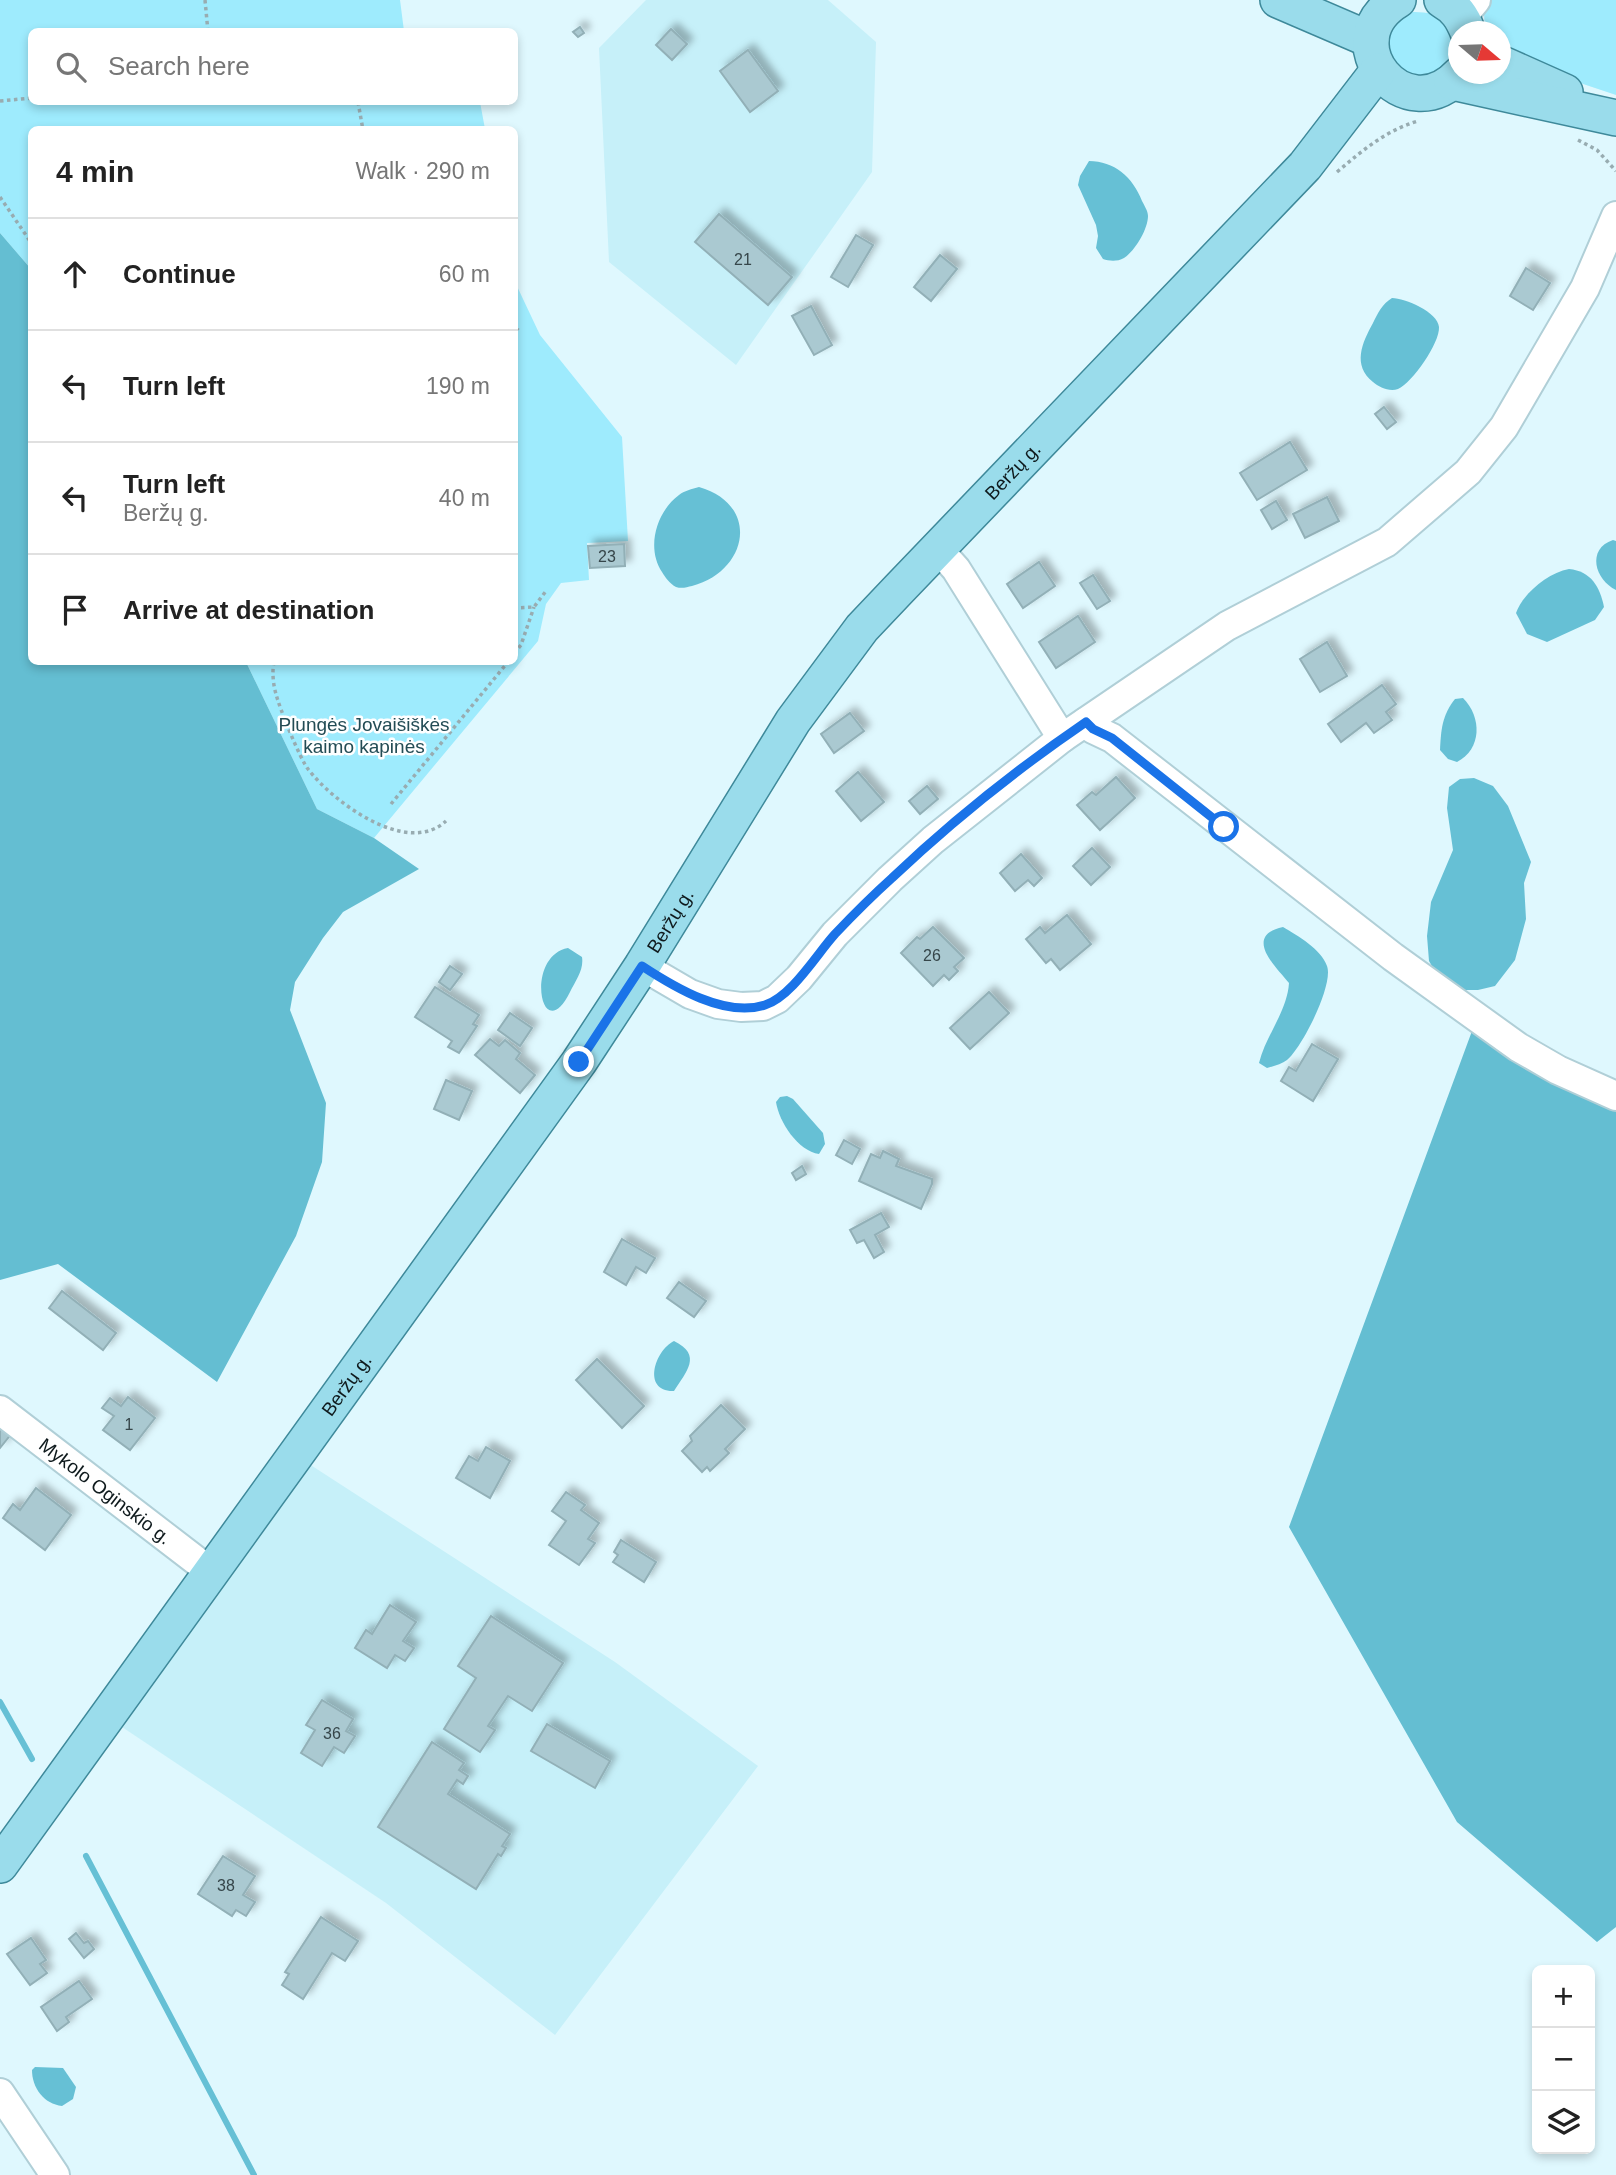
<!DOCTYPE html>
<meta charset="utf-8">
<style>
body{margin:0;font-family:Arial,sans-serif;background:#f2f2f2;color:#222}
.controls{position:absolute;right:21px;bottom:21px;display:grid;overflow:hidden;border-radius:10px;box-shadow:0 4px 10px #0003}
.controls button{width:63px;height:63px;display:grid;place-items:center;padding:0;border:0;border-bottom:2px solid #e0e0e0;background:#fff;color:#222;font:35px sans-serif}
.compass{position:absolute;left:1448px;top:21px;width:63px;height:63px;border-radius:50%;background:#fff;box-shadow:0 4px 10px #0003;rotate:109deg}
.stop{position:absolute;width:21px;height:21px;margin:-16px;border:5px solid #1a73e8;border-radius:50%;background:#fff}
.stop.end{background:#1a73e8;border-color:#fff;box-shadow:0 2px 7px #0008}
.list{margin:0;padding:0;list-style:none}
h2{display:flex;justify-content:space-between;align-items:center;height:91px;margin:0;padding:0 28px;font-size:30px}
h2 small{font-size:23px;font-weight:400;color:#767676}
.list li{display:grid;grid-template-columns:46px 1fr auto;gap:21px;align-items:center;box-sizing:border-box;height:112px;padding:0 28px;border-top:2px solid #e0e0e0}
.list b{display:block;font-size:26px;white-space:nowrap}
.list p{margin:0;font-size:23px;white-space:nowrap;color:#767676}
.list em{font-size:23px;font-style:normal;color:#767676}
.icon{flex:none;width:38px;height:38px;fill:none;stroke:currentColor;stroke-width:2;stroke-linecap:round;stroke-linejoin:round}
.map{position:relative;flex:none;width:1616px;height:2175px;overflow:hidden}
.search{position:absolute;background:#fff;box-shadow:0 4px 10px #0003;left:28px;top:28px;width:490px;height:77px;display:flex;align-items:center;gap:18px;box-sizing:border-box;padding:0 24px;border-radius:10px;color:#767676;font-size:26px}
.panel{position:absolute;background:#fff;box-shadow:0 4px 10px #0003;left:28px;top:126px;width:490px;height:539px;border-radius:10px}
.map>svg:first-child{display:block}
</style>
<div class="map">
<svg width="1616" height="2175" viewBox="0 0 1616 2175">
<defs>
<filter id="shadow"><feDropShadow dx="6" dy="-6" stdDeviation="3.5" flood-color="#0004"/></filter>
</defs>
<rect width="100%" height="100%" fill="#dff8fe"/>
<!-- built -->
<g fill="#c6f0f9">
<path d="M646 0H828L876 42 872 172 736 365 609 262 599 48Z"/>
<path d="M306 1462 615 1662 758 1766 555 2035 386 1903 116 1723Z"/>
</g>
<!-- green -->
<g fill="#9eebfd">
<path d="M0 0H400L404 31 32 32V102H480L485 129 32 130 31 269 0 233Z"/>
<path d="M1490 0H1616V95L1520 63 1501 52 1500 32 1485 31V30L1484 14Z"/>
<path d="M1411 12C1416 12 1422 12 1428 13 1446 17 1464 43 1455 61 1451 68 1440 73 1433 78 1407 74 1397 73 1384 49L1395 14Z"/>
<path d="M515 282 540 335 622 437 628 541 587 543 589 580 561 583 546 604 538 641 374 838 317 809 246 662H514Z"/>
</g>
<!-- forest -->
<g fill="#64bed2">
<path d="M0 233 31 269 32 662H246L317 809 374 838 419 869 343 912 323 938 295 982 290 1010 326 1103 322 1162 296 1236 217 1382 58 1264 0 1280Z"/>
<path d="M1472 1031 1541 1069 1616 1102V1927L1597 1942 1457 1822 1289 1527Z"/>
</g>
<!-- water -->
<g fill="#66c0d5">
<path d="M1089 161C1114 161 1133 177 1142 201 1144 205 1148 211 1148 216 1148 229 1135 251 1124 258 1117 262 1109 261 1103 259L1096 248 1098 236 1096 225 1078 185 1080 176Z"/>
<path d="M1392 298C1405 298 1438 312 1439 327 1440 343 1412 383 1398 389 1389 392 1379 387 1373 382 1352 365 1362 343 1373 323 1378 313 1382 304 1392 298Z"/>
<path d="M699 487C761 505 748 571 692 586 687 587 682 589 676 587 670 584 665 577 662 572 646 548 656 512 679 495 684 491 692 489 699 487Z"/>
<path d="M1613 540 1616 541V590C1595 580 1586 549 1613 540Z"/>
<path d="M1569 569C1591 571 1600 587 1604 607L1595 620 1547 642 1527 634 1516 613C1523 594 1547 573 1569 569Z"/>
<path d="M1463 698C1482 717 1482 749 1457 762L1448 759 1440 750C1441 730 1442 715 1455 699Z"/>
<path d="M1474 778 1493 786 1508 806 1531 862 1524 883 1526 919 1515 960 1495 986 1478 990H1465L1449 985 1436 973 1429 961 1427 936 1431 902 1453 850 1447 808 1449 787 1460 779Z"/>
<path d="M1283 927C1298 936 1321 949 1327 966 1334 984 1302 1048 1287 1060 1282 1064 1274 1066 1267 1068L1259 1063C1266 1035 1287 1012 1289 983 1275 966 1243 936 1283 927Z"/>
<path d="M568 948 582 957C584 970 576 980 570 992 541 1050 524 956 568 948Z"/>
<path d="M787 1096 793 1099 823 1133 825 1144 819 1154C798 1151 779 1122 776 1102L780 1097Z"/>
<path d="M674 1341C703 1355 686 1372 674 1391 642 1392 654 1351 674 1341Z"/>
<path d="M35 2067 63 2068 76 2087 73 2099 62 2106C44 2104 32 2088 32 2070Z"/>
</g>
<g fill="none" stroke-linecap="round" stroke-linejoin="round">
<!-- stream -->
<g stroke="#66c0d5" stroke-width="6">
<path d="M0 1702 32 1759"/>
<path d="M86 1856 254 2175"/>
</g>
</g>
<!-- building -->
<g fill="#aac9d1" stroke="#92b0b7" stroke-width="2" filter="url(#shadow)">
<path d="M580 27 584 33 578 37 573 32Z"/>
<path d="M671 29 687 44 672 60 656 45Z"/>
<path d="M748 50 778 91 750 112 720 71Z"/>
<path d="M719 214 792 277 768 305 695 242Z"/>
<path d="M856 235 873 245 848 287 831 277Z"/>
<path d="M940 255 957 269 931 301 914 287Z"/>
<path d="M1526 268 1550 283 1533 310 1510 296Z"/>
<path d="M811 306 832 345 814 355 792 316Z"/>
<path d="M1384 407 1396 422 1387 429 1375 414Z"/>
<path d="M1290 442 1307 470 1257 500 1240 473Z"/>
<path d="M1327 497 1339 521 1305 538 1293 514Z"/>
<path d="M1276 501 1287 520 1272 529 1261 510Z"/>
<path d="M624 544 625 566 590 568 588 546Z"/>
<path d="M1039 562 1055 586 1023 608 1007 584Z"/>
<path d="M1093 575 1110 601 1097 609 1080 583Z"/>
<path d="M1078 616 1095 642 1056 668 1039 642Z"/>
<path d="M1327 642 1347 676 1320 692 1300 659Z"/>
<path d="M1382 685 1396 704 1386 712 1392 720 1374 733 1366 723 1341 742 1328 724Z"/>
<path d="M850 713 864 731 834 753 821 734Z"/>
<path d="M858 772 884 802 861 821 836 791Z"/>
<path d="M1116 777 1135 798 1100 830 1077 805 1092 792 1096 795Z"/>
<path d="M927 786 938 799 920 814 909 801Z"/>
<path d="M1092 848 1110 867 1091 885 1073 866Z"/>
<path d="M1021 854 1042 878 1034 886 1028 880 1015 891 1000 873Z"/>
<path d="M1067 915 1091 944 1060 970 1051 959 1046 963 1026 939 1040 927 1045 933Z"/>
<path d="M933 927 964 958 954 967 958 971 949 980 944 975 933 986 901 953 917 937 920 939Z"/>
<path d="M450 966 462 974 450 990 439 982Z"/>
<path d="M435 987 479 1015 473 1024 477 1026 459 1053 448 1047 452 1041 415 1017Z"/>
<path d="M989 992 1009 1013 970 1049 950 1028Z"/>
<path d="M510 1013 532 1028 520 1046 498 1030Z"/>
<path d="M490 1039 499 1046 505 1040 520 1053 516 1059 535 1075 520 1093 475 1055Z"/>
<path d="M1312 1044 1338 1059 1313 1101 1281 1081 1289 1067 1296 1071Z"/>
<path d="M446 1080 472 1091 459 1120 434 1109Z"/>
<path d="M844 1140 860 1149 852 1164 836 1155Z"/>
<path d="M883 1151 899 1159 896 1166 932 1179V1184L921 1209 859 1181 871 1154 880 1158Z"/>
<path d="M802 1166 806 1174 796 1180 792 1173Z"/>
<path d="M881 1213 889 1227 875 1235 884 1252 874 1258 864 1240 857 1243 850 1230Z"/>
<path d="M622 1239 655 1258 646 1273 636 1267 626 1285 604 1272Z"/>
<path d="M679 1282 706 1301 694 1317 667 1298Z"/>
<path d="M62 1291 116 1333 103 1350 49 1308Z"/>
<path d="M597 1359 644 1406 622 1428 576 1380Z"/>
<path d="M128 1397 155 1418 130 1450 103 1430 114 1416 102 1408 110 1398 121 1406Z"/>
<path d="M721 1405 745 1429 725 1449 729 1453 710 1471 707 1467 702 1472 682 1451 692 1441 690 1436Z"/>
<path d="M0 1424 12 1433 0 1448Z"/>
<path d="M486 1447 510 1461 490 1498 456 1478 469 1456 478 1461Z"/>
<path d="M36 1488 71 1515 45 1550 3 1518 13 1504 20 1510Z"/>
<path d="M566 1492 585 1505 581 1510 599 1523 588 1539 595 1543 579 1565 549 1545 566 1521 552 1511Z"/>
<path d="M621 1540 656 1562 644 1582 613 1562 618 1555 614 1552Z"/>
<path d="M390 1605 416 1622 403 1641 414 1648 405 1661 395 1655 387 1668 355 1648 366 1630 372 1634Z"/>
<path d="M491 1616 563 1663 532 1711 508 1696 488 1726 495 1730 480 1752 444 1729 476 1678 458 1666Z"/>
<path d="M322 1700 353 1719 346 1731 355 1736 344 1753 334 1747 322 1766 301 1753 315 1730 306 1725Z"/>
<path d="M547 1724 610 1761 595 1788 531 1751Z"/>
<path d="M432 1742 464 1763 459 1770 468 1776 463 1784 457 1780 448 1794 510 1834 502 1846 506 1848 501 1856 498 1854 476 1889 378 1827Z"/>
<path d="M223 1856 255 1876 243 1895 255 1902 246 1916 236 1910 232 1916 198 1894Z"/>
<path d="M321 1917 358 1941 345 1961 332 1953 303 1999 282 1985 289 1974 285 1972Z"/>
<path d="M76 1933 84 1943 88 1941 94 1949 84 1958 69 1939Z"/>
<path d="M31 1938 46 1960 40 1964 47 1973 30 1985 7 1954Z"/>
<path d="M79 1981 92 1999 66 2017 69 2022 57 2031 41 2007Z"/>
</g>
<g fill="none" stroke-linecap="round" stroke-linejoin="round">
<!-- minor casing -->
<g stroke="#b0cfd7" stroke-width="32">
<g id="minor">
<path d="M1462 17 1476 0"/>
<path d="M938 549 956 569 1062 738"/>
<path d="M1086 722 1093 729 1112 738 1393 957 1518 1047 1558 1070 1616 1096"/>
<path d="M642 966 690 994 718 1004 741 1007 763 1006 777 999 799 978 835 934 890 879 933 840 1062 738 1227 626 1387 542 1468 472 1504 427 1585 288 1616 216"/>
<path id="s1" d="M0 1410 211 1572"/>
<path d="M0 2093 55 2175"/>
</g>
</g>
<!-- major casing -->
<g stroke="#3e899a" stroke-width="38">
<g id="major">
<path d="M1278 0 1371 40"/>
<path d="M1398 0C1330 41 1405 133 1460 74"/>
<path d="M1442 0C1456 8 1462 17 1468 32"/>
<path d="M1500 63 1565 92"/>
<path d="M1452 82 1616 118"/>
<path id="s2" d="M0 1865 579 1062 642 966 793 721 862 628 899 589 1305 166 1378 71"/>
</g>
</g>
<!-- path -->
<g stroke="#98acb1" stroke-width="3.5" stroke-dasharray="3.5 3.5" stroke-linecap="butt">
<path d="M205 0 208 32"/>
<path d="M0 101 32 98"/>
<path d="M358 102 363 130"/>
<path d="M1578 140 1597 150 1616 171"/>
<path d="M1337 172C1363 150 1385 131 1418 121"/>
<path d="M0 197 32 244"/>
<path d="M514 336 518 328"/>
<path d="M514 608 534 607 546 591"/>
<path d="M514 653 521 645 534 607"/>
<path d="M274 662C272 671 273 684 276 694 279 707 300 759 308 769 333 802 407 857 446 821"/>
<path d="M391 804 508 662"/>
</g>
<!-- minor -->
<use href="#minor" stroke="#fff" stroke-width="28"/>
<!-- major -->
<use href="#major" stroke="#9adceb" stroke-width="35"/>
</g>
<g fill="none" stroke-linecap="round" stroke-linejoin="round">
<!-- route -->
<path stroke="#1a73e8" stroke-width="9" d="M579 1062 642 966C674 987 725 1018 765 1005 792 996 816 955 835 934 853 915 872 896 892 878 950 823 1020 767 1086 722L1093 729 1112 738 1224 827"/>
</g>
<g text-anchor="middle" stroke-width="5" stroke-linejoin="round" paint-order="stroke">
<!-- number labels -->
<g font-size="16" fill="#36464a">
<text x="743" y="265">21</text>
<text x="607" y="562">23</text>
<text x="932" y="961">26</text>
<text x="129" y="1430">1</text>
<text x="332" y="1739">36</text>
<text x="226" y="1891">38</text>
</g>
<!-- street labels -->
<g font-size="19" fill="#0f1a1d" stroke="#fff">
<text dy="7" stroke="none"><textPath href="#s2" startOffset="1726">Beržų g.</textPath></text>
<text dy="7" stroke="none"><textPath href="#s2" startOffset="1158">Beržų g.</textPath></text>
<text dy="7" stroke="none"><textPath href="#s2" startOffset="592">Beržų g.</textPath></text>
<text dy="7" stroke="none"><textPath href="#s1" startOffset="133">Mykolo Oginskio g.</textPath></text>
</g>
<!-- park labels -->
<g font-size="19" fill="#234c55" stroke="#fff">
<text x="364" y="731">Plungės Jovaišiškės<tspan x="364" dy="22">kaimo kapinės</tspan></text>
</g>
</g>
</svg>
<div class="controls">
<button>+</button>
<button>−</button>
<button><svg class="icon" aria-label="layers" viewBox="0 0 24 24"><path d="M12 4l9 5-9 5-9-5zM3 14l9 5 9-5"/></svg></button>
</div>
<svg class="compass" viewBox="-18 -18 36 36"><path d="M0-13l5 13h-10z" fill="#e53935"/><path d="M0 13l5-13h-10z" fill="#767676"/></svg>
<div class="stop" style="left:1224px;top:827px"></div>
<div class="stop end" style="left:579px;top:1062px"></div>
<div class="search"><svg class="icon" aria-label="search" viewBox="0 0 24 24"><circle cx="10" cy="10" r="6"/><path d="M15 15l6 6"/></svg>Search here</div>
<section class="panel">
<h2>4 min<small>Walk · 290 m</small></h2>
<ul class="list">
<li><svg class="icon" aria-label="ahead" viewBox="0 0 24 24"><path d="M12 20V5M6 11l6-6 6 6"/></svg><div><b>Continue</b></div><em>60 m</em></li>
<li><svg class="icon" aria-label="left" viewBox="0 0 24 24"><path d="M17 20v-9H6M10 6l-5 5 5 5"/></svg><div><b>Turn left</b></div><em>190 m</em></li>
<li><svg class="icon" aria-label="left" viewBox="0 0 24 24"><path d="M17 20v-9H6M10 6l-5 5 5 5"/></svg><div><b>Turn left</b><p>Beržų g.</p></div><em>40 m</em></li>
<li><svg class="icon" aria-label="arrive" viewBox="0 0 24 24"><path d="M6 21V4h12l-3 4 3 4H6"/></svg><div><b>Arrive at destination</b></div></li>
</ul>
</section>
</div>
